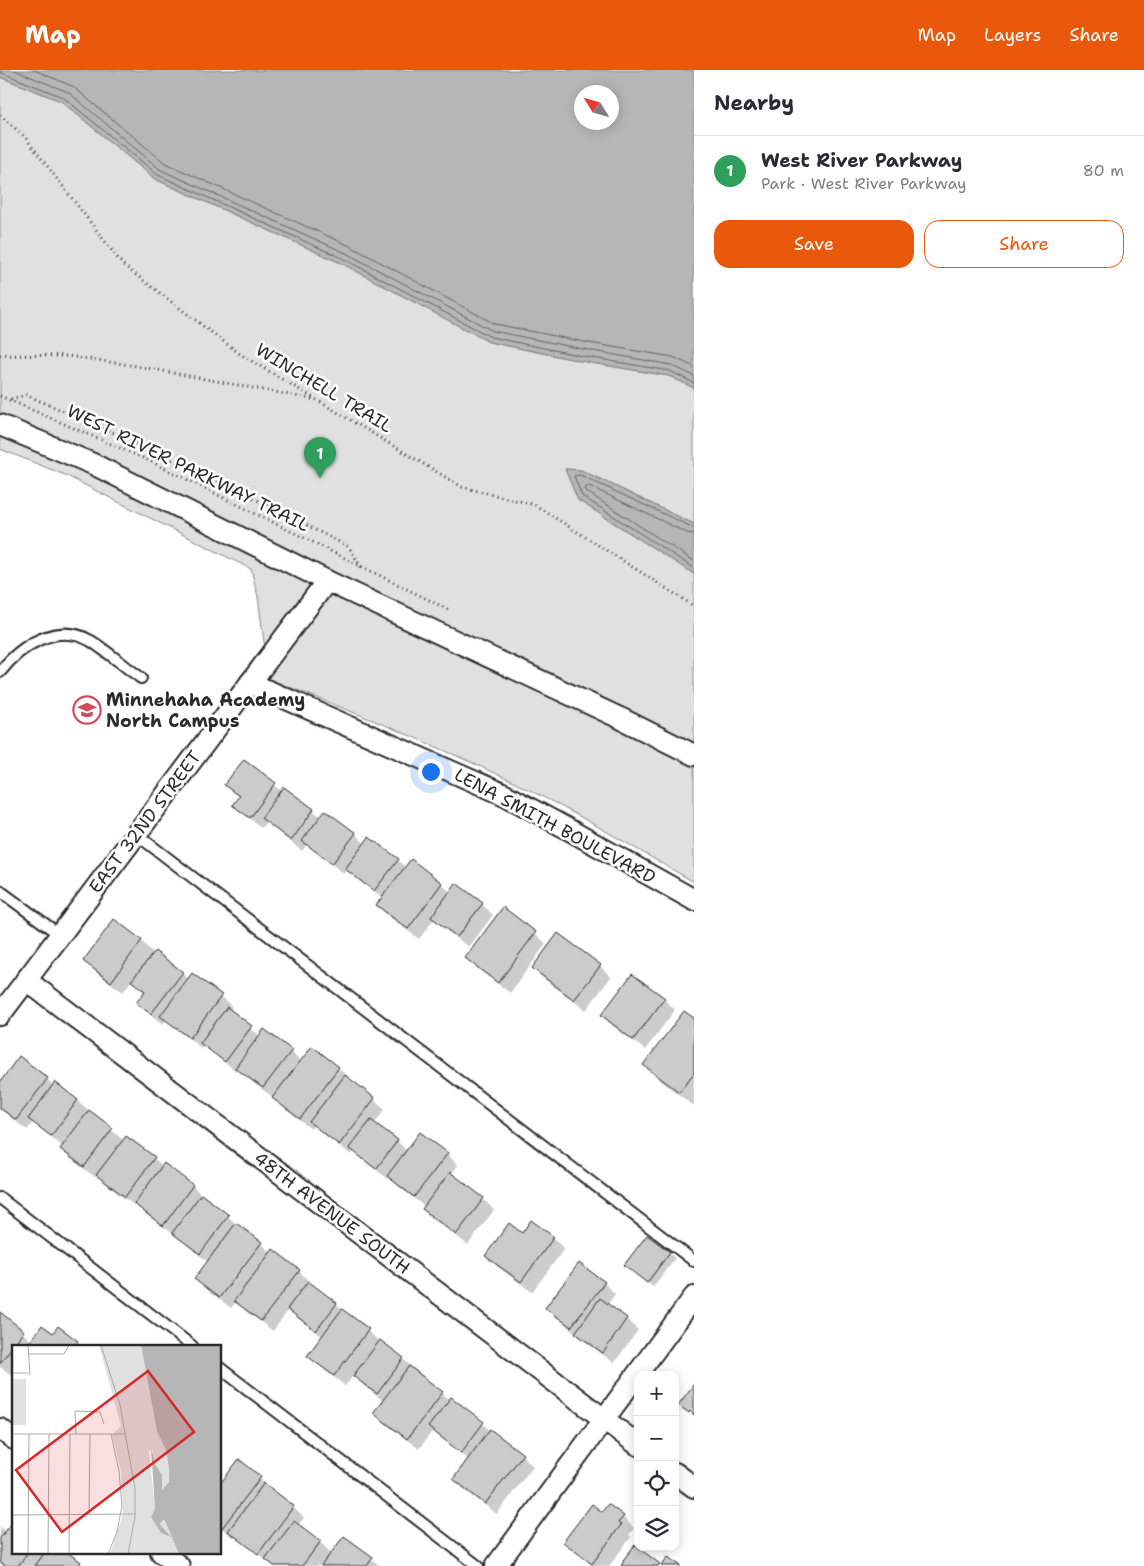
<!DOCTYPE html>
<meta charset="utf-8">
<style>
body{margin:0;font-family:"Shantell Sans",sans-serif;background:#f2f2f3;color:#2b2b33}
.controls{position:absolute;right:15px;bottom:15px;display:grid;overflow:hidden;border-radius:10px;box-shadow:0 2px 12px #0003}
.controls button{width:45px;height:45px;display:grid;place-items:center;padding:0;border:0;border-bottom:1px solid #e1e1e2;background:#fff;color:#2b2b33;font:25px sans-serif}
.compass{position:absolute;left:574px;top:15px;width:45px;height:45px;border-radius:50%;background:#fff;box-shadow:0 2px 12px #0003;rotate:307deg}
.you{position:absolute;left:430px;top:701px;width:18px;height:18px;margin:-12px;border:4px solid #fff;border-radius:50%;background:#1a73e8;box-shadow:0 0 0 8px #1a73e833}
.badge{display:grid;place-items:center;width:32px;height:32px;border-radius:50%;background:#ea580c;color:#fff;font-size:16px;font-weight:700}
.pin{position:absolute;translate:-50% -41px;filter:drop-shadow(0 1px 2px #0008)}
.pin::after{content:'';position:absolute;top:26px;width:18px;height:15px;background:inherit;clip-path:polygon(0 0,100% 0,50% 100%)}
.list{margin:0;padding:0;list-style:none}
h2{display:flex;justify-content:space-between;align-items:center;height:65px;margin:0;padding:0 20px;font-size:21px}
h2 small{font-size:16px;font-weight:400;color:#7c7c81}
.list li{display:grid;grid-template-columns:32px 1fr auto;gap:15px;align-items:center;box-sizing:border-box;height:70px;padding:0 20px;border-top:1px solid #e1e1e2}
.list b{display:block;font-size:19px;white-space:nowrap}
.list p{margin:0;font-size:16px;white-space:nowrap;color:#7c7c81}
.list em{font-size:16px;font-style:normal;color:#7c7c81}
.actions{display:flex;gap:10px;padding:15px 20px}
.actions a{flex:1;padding:11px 0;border:1px solid #ea580c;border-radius:15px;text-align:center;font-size:18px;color:#ea580c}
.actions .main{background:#ea580c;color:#fff}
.icon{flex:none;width:28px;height:28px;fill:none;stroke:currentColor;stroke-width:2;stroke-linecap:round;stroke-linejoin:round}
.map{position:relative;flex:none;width:694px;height:1496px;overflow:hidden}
header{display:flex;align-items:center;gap:30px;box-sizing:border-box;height:70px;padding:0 25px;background:#ea580c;color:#fff}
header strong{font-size:24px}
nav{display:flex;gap:28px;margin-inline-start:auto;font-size:18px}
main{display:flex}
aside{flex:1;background:#fff}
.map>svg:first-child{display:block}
</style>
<header>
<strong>Map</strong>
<nav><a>Map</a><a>Layers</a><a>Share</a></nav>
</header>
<main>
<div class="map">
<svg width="694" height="1496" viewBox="0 0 694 1496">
<rect width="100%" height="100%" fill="#fff"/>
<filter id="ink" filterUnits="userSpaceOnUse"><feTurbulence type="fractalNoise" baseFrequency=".02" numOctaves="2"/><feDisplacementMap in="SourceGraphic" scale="10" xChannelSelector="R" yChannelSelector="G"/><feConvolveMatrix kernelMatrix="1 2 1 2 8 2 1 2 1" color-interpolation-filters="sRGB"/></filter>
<g filter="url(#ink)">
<!-- green -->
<path fill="#e0e0e0" stroke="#868686" d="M0 7 61 31 155 109 341 193 489 272 586 292 669 306 694 318V454L581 400 565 399 578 430 694 504V812C634 778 574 741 511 711 432 673 351 641 269 609L258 527 251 499 65 405 0 379Z"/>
<!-- water -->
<g fill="#b6b6b6" stroke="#7e7e7e" fill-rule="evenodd">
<path d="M0 0H694V318L669 306 586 292 489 272 341 193 155 109 61 31 0 7ZM582 22H612V52H582Z"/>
<path d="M565 399 581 400 694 454V504L578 430Z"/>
</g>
<!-- shadow -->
<g fill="#0003">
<path d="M244 691 282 721 285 718 321 747 355 763 365 774 398 790 406 798 411 791 442 814 451 823 457 815 482 834 493 845 469 877 443 858 434 849 419 869 388 846 378 835 383 828 358 810 347 799 344 804 307 774 302 781 266 752 261 758 234 735 239 728 226 715Z"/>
<path d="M503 839 535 863 546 874 510 923 478 899 467 888Z"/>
<path d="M115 851 141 871 154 884 182 903 189 909 192 905 221 926 232 937 229 941 260 966 291 981 301 992 338 998 385 1039 374 1054 397 1071 407 1081 447 1084 458 1095 451 1105 483 1129 494 1140 468 1175 435 1150 424 1139 425 1137 399 1117 389 1107 388 1109 362 1089 354 1081 351 1085 314 1055 311 1059 285 1039 274 1028 248 1009 239 999 237 1002 204 975 201 978 166 950 163 954 149 944 138 933 145 923 132 910 123 922 96 902 85 891Z"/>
<path d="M600 896 611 907 586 940 544 909 533 898Z"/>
<path d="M664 929 675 940 645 980 613 956 602 945Z"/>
<path d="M694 950V1036L661 1011 645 995Z"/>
<path d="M47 1009 54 1016 56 1014 78 1031 124 1071 154 1088 163 1097 165 1095 193 1116 203 1127 261 1173 272 1184 299 1201 310 1212 309 1213 336 1234 380 1272 403 1289 450 1330 451 1329 522 1385 533 1396 497 1444 465 1420 454 1409 469 1390 433 1360 419 1379 386 1354 375 1343 384 1331 365 1317 354 1305 345 1316 320 1296 309 1286 323 1267 300 1250 289 1239 273 1261 247 1242 237 1231 231 1238 207 1220 196 1209 208 1192 175 1165 147 1145 137 1135 136 1137 109 1116 97 1104 95 1107 72 1090 61 1079 63 1077 33 1052 27 1060 0 1039V1014Z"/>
<path d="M522 1164 553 1168 564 1179 532 1222 498 1197 487 1186Z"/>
<path d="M648 1166 675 1188 653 1217 626 1195Z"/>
<path d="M604 1213 615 1224 607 1235 627 1249 638 1260 614 1293 587 1273 547 1238Z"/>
<path d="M0 1244 32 1271 53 1265 59 1258 81 1276H14V1300L10 1304 0 1297Z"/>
<path d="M239 1391 293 1437 304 1448 298 1455 320 1472 332 1484 345 1467 380 1496H274L235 1467 234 1468 220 1457V1416Z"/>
<path d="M603 1443 623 1447 634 1458 629 1465 631 1467 609 1496H593L565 1472Z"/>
<path d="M0 1456 6 1462 14 1482H51L80 1493 83 1496H3L0 1493Z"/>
</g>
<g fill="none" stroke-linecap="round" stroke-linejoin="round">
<!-- shore -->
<g stroke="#636363" stroke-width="1">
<path d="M14 0 68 22 161 100 346 183 493 261 588 280 671 295 694 306"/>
<path d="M34 0 72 16 165 93 350 176 495 254 589 273 673 287 694 297"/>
<path d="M0 2 63 27 158 105 344 189 491 267 587 287 670 301 694 313"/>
<path d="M694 458 580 405 574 406 582 426 694 498"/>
<path d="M694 464 687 463 589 416 585 418 587 422 694 491"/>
</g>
</g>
<!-- building -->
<g fill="#cbcbcb" stroke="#2b2b2b">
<path d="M244 689 276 713 250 748 232 735 239 726 224 715Z"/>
<path d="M284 717 314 739 291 771 261 748Z"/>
<path d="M325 740 356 763 332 794 302 771Z"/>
<path d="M369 767 399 789 374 821 345 799Z"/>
<path d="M411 789 442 813 408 859 376 835Z"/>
<path d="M456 813 483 833 457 867 431 847Z"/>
<path d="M503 837 536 862 498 913 465 888Z"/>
<path d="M114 849 142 870 111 912 83 891Z"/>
<path d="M558 863 601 895 574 930 532 898Z"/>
<path d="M155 881 183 902 151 944 136 933 145 921 131 911Z"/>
<path d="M192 903 222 925 190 968 160 946Z"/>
<path d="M632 904 665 928 633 970 601 945Z"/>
<path d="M227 937 252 956 225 992 200 973Z"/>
<path d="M684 941 694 948V1003L679 1022 643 995Z"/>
<path d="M264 959 292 980 263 1018 235 998Z"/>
<path d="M312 976 339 997 300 1049 272 1028Z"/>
<path d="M19 986 48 1008 16 1050 0 1038V1012Z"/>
<path d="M345 1005 375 1028 339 1075 309 1052Z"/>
<path d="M55 1012 78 1030 51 1066 28 1049Z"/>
<path d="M89 1040 113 1058 84 1097 60 1079Z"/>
<path d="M371 1050 398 1070 376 1099 349 1078Z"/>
<path d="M420 1062 448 1083 414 1127 387 1106Z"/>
<path d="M126 1066 155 1087 125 1127 96 1105Z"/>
<path d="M164 1093 193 1115 163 1156 134 1134Z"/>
<path d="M450 1102 484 1128 456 1165 422 1139Z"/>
<path d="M201 1124 229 1145 200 1184 172 1163Z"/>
<path d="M531 1150 554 1167 521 1212 485 1186 509 1153 522 1163Z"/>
<path d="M236 1153 262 1172 219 1228 194 1209Z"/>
<path d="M647 1165 670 1182 647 1213 624 1195Z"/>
<path d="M273 1179 300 1200 261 1251 234 1231Z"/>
<path d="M579 1193 605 1212 571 1257 545 1238Z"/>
<path d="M308 1211 337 1233 316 1261 287 1239Z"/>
<path d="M600 1228 627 1248 603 1283 575 1263Z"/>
<path d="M342 1239 369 1259 334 1306 307 1286Z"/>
<path d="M0 1242 24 1261 0 1293Z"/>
<path d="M42 1255 53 1263 58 1256 78 1271 75 1276H27Z"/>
<path d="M380 1270 404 1288 377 1324 353 1306Z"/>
<path d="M409 1296 443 1322 407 1369 373 1343Z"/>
<path d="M694 1314V1345L690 1341 689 1343 678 1335Z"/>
<path d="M451 1327 484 1352 461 1383 428 1357Z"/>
<path d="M490 1359 523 1384 485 1434 453 1409Z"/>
<path d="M239 1389 261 1407 222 1458 220 1456V1414Z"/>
<path d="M264 1413 294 1436 258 1484 228 1461Z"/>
<path d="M592 1434 602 1442 608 1434 624 1446 618 1453 621 1455 592 1494 563 1472Z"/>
<path d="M14 1450V1482H28L18 1496H5L0 1492V1468Z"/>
<path d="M294 1451 321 1471 302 1496H274L265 1489Z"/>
<path d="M344 1466 373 1487 367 1496H321Z"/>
<path d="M635 1475 660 1494 658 1496H621L624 1491 623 1490Z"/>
<path d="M45 1482H67L81 1492 78 1496H35Z"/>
<path d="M668 1487 681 1496H661Z"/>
</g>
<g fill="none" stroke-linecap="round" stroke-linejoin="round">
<!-- service casing -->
<g stroke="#2b2b2b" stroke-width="14">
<g id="service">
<path d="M0 602C20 576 57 551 91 571 108 582 124 596 141 608"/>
<path d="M136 764 694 1191"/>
<path d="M0 821 60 865"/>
<path d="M0 1128 192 1276"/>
<path d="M220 1298 478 1496"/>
</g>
</g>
<!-- minor casing -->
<g stroke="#2b2b2b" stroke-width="24">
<g id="minor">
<path d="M0 355 93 394 327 511 622 649 694 685"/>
<path d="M250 613 505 725 566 758 694 830"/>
<path d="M26 910 638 1375"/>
<path d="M0 945 327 511"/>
<path d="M0 1359 14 1369"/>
<path d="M675 1403 694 1417"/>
<path d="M161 1482 179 1496"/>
<path d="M496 1496 694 1227"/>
</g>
</g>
<!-- path -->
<g stroke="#2b2b2b" stroke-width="3" stroke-dasharray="1 4" stroke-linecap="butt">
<path d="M0 45 25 67 123 195 240 284 462 417 535 435 694 536"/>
<path d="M0 285 68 286 137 296 311 329 315 331"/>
<path d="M0 326 152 392 451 541"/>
<path d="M11 329 26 325 101 357 237 420 349 477 361 497"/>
</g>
<!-- service -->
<use href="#service" stroke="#fff" stroke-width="10"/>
<!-- minor -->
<use href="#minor" stroke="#fff" stroke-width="20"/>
</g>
</g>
<!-- icons -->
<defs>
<g id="school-ring" transform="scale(1.4375)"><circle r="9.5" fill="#fff" stroke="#d1495b" stroke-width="1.5"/><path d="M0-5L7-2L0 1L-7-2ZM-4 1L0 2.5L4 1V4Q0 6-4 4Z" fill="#d1495b"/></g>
</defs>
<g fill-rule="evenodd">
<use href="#school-ring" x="87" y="640"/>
</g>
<g text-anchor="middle" stroke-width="5" stroke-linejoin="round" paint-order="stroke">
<!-- street labels -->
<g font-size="18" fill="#2b2b2b" stroke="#fff">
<text transform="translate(324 318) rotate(31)" y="6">WINCHELL TRAIL</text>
<text transform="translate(188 398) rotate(26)" y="6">WEST RIVER PARKWAY TRAIL</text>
<text transform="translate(145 752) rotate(-53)" y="6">EAST 32ND STREET</text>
<text transform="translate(555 756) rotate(28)" y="6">LENA SMITH BOULEVARD</text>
<text transform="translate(332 1143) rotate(37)" y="6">48TH AVENUE SOUTH</text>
</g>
<!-- poi labels -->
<g font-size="18" font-weight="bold" fill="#2b2b2b" stroke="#fff" text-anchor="start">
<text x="106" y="636">Minnehaha Academy<tspan x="106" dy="21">North Campus</tspan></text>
</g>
</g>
<!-- overview -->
<g transform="translate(12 1275)">
<rect width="209" height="209" fill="#fff"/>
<path d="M87 0H129L145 87 154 105 157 124V137L151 146 140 104 137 106 143 164 139 172 149 188 155 187 148 179 151 174 153 176 167 209H98L111 169 109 126 100 90 109 81ZM0 34H14V80H0Z" fill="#e0e0e0"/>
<path d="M129 0H209V209H167L153 176 151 175 148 179 159 192 149 188 139 172 143 164 139 102 143 119 150 130V145L157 137V124L154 105 145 87Z" fill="#b6b6b6"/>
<path fill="none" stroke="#aaa" stroke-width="1" d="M16 0 18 30M89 0 108 60 123 143V172L116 209M16 9H52L57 0M0 28H16M0 89H113M64 89 63 66 88 67 92 79M77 169 78 89M0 170 124 169M16 209 17 89M36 209 37 89M57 209 58 89M96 209 105 187 110 161 107 126 99 89"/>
<path fill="#d62828" fill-opacity="0.15" stroke="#d62828" stroke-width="2.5" d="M136 26 182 87 50 187 4 125Z"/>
<rect width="209" height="209" fill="none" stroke="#2b2b2b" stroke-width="2.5"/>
</g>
</svg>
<div class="controls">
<button>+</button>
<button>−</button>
<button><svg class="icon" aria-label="locate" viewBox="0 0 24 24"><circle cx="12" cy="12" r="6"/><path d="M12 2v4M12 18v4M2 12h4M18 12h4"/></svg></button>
<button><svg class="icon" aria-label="layers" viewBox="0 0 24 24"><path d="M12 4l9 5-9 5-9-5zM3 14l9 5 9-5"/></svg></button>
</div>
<svg class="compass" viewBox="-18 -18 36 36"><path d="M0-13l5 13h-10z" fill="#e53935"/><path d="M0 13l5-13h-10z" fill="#7c7c81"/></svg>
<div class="you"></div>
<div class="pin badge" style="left:320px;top:408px;background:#2e9e5b">1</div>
</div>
<aside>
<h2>Nearby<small></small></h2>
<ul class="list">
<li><span class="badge" style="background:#2e9e5b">1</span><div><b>West River Parkway</b><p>Park · West River Parkway</p></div><em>80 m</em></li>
</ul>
<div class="actions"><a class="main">Save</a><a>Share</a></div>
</aside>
</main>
